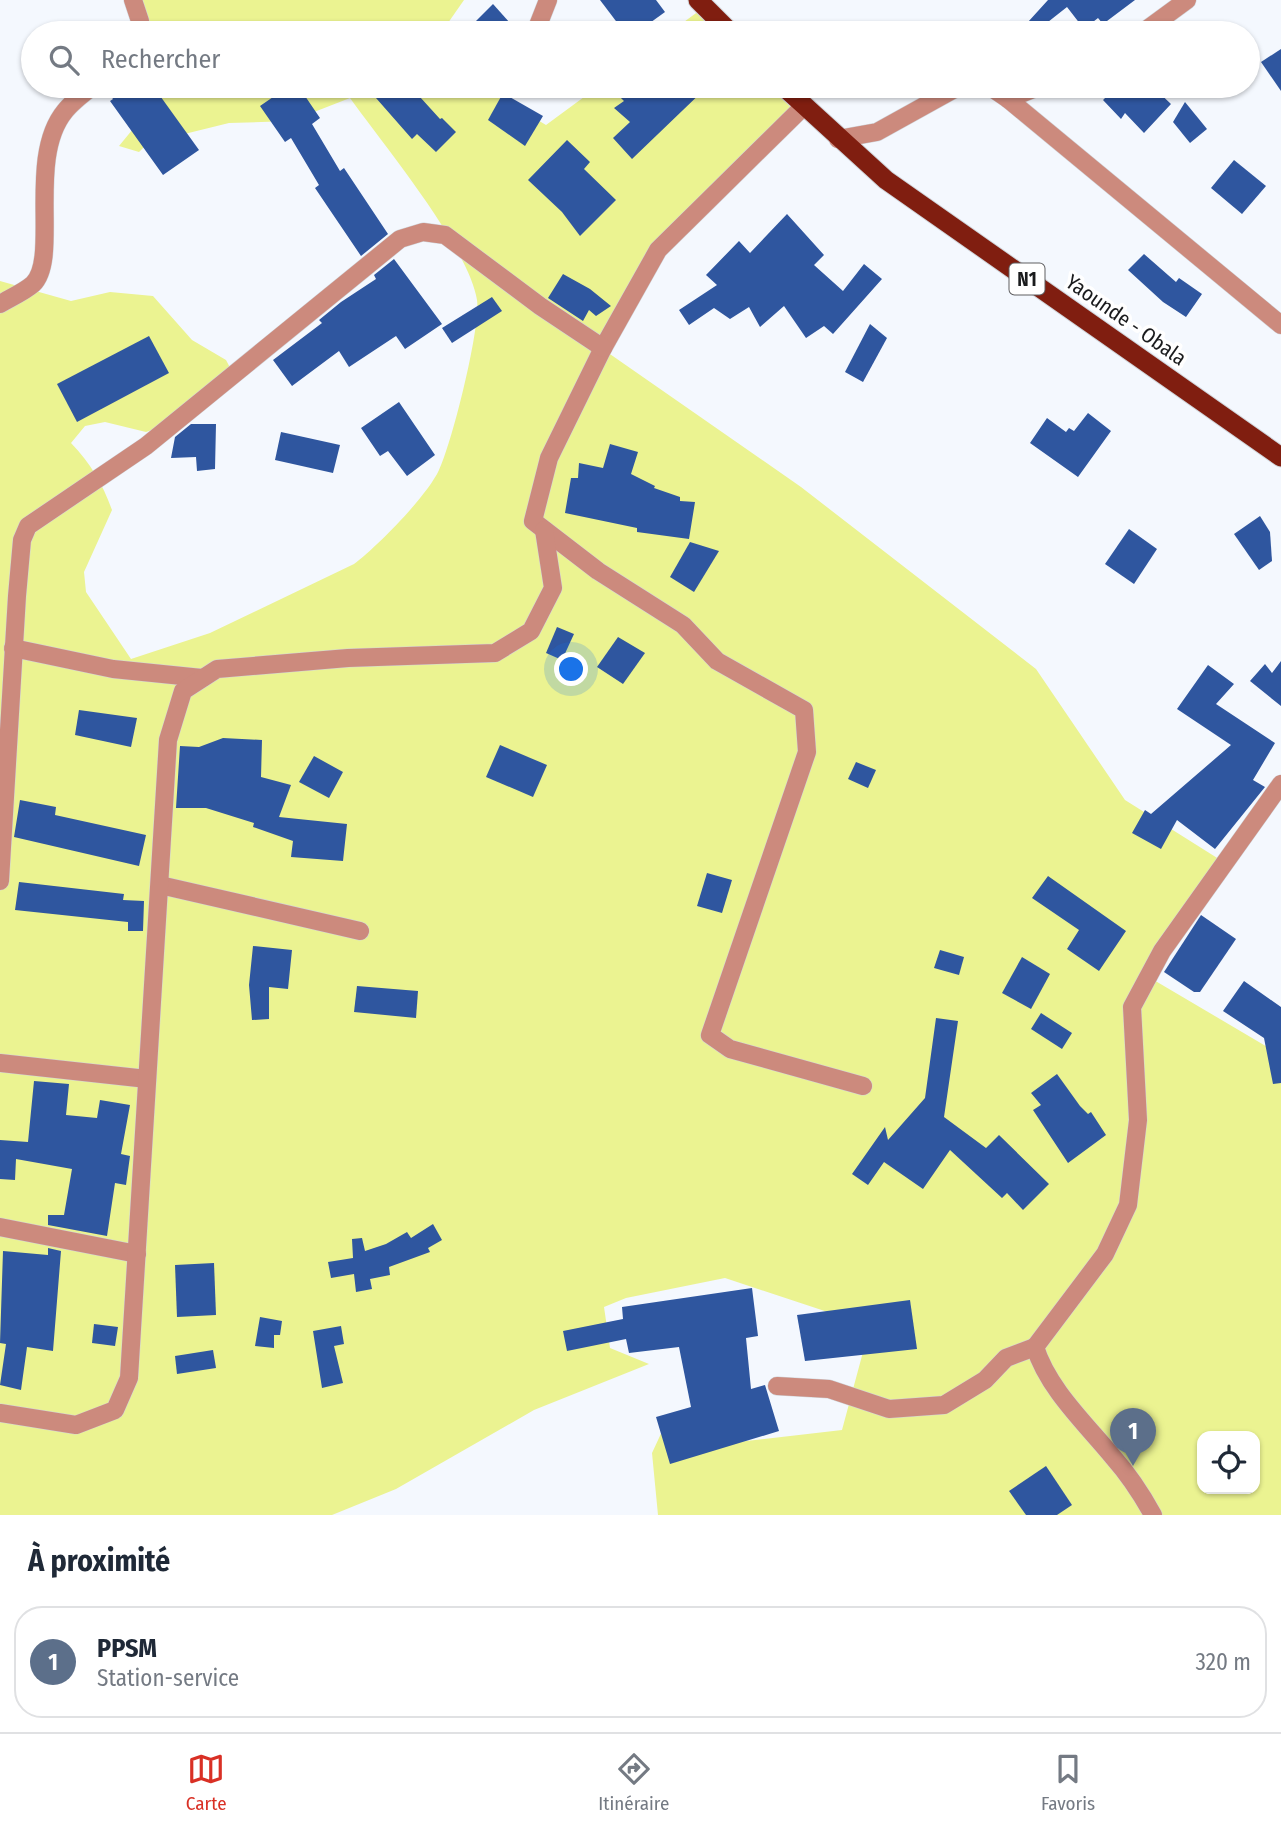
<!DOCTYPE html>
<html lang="fr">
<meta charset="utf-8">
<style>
body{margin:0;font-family:"Fira Sans Condensed",sans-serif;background:#f6f6f7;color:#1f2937}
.controls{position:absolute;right:21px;bottom:21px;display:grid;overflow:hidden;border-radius:14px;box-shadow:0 2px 5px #0004}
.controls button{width:63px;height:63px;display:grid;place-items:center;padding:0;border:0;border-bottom:2px solid #e0e1e3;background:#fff;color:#1f2937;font:35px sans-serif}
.you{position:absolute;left:572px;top:670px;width:24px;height:24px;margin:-18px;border:5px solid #fff;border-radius:50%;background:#1a73e8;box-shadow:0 0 0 10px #1a73e833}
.badge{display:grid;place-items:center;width:46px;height:46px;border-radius:50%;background:#d93025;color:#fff;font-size:23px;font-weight:700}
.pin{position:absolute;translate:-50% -58px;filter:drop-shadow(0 2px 4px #0008)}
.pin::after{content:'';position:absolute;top:37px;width:24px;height:21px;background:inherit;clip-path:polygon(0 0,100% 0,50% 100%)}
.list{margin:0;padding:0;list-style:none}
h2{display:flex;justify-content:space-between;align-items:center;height:91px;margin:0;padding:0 28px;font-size:30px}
h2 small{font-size:23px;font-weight:400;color:#747a83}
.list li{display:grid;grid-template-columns:46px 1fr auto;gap:21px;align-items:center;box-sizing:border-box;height:112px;margin:0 14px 14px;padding:0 14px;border:2px solid #e0e1e3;border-radius:28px}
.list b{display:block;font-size:26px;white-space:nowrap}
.list p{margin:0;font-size:23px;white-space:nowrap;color:#747a83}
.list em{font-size:23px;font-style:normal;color:#747a83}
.icon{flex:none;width:38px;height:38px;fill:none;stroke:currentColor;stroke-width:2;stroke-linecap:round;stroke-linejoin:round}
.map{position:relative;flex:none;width:1281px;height:1515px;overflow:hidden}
.search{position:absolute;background:#fff;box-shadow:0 2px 5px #0004;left:21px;right:21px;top:21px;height:77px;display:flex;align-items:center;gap:18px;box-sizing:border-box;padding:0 24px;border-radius:38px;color:#747a83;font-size:26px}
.sheet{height:217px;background:#fff}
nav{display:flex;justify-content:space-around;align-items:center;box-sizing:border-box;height:98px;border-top:2px solid #e0e1e3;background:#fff;font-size:19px;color:#747a83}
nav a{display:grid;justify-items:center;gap:4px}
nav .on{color:#d93025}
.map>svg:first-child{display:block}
</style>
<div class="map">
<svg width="1281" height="1515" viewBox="0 0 1281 1515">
<rect width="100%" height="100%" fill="#f4f8fe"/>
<!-- green -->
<g fill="#ebf391" fill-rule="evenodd">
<path d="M141 0H464L441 33H150Z"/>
<path d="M707 5 734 33H669Z"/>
<path d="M161 86H481L546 125 599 86H783L797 101 658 250 607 352 801 487 1036 669 1125 800 1222 861 1147 976 1281 1055V1515H658L652 1453 665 1425 685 1448 842 1430 870 1326 725 1278 626 1298 604 1307 610 1348 649 1364 534 1410 396 1489 332 1515H0V281L71 301 110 292 153 296 192 340 226 360 235 377 167 425 146 432 105 422 85 426 71 443C91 464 102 483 112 510L84 572 86 592 131 659 210 633 354 564C377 547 427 496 439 470 452 443 481 327 477 300 469 248 383 144 350 98L291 121 229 123 148 143 139 152 119 146 160 96ZM1202 1436H1255V1489H1202Z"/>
</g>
<!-- building -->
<g fill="#2f569f">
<path d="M600 0H656L665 12 636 33H625Z"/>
<path d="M1048 0H1135L1103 24 1098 18 1084 29 1067 7 1034 33H1018Z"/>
<path d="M493 4 519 33H464Z"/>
<path d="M1281 49V91L1261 62Z"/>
<path d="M104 86H153L199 150 163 175 110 101 113 99Z"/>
<path d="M289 86H315L305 96 320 118 312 124 340 171 344 168 388 234 361 256 315 188 319 185 291 138 285 142 260 106Z"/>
<path d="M389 86H410L440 119 442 118 456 132 436 152 417 134 412 139 376 98Z"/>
<path d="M626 86H708L632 159 613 138 630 122 614 108 624 101 618 95Z"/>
<path d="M1117 86H1152L1171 104 1144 133 1125 113 1121 119 1103 100Z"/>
<path d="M503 93 543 116 525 146 488 120Z"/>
<path d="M1185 102 1207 129 1190 143 1173 122Z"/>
<path d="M567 140 590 162 584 169 616 200 580 236 562 212 528 180Z"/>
<path d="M1234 160 1266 186 1242 214 1211 188Z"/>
<path d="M787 214 824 255 814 265 843 291 864 264 882 279 833 334 824 326 806 338 784 306 760 327 749 307 730 319 714 308 689 325 679 310 717 285 706 275 739 241 750 253Z"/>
<path d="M1144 254 1176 282 1179 278 1202 294 1186 317 1163 302 1128 270Z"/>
<path d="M394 259 442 324 405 349 396 336 349 367 339 351 292 386 273 360 322 323 319 320 341 302 376 279 374 275Z"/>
<path d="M563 274 590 289 611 306 596 316 589 310 583 321 548 298Z"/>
<path d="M492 297 502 311 452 343 442 328Z"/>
<path d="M870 324 887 338 863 382 845 372Z"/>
<path d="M149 336 169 373 77 422 57 384Z"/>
<path d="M399 402 435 455 407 476 388 451 380 456 361 428Z"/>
<path d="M1088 413 1111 431 1078 477 1030 443 1047 418 1066 432 1069 428 1074 431Z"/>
<path d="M191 424H216L215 469 197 471 196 457 171 458 175 437Z"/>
<path d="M281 432 340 445 333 473 275 460Z"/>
<path d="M610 444 638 452 631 474 655 486 654 488 680 497V501L695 502 689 539 637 532V528L565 513 571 478H578L579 463 603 468Z"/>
<path d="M1260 516 1270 532 1272 561 1259 570 1234 534Z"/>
<path d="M1129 529 1157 549 1134 584 1105 564Z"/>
<path d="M690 542 719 551 694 592 670 577Z"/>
<path d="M557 627 574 634 562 660 546 653Z"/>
<path d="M618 637 645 653 623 684 597 667Z"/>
<path d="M1281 661V706L1250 681 1265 664 1272 673Z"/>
<path d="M1208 665 1234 684 1216 704 1275 743 1253 780 1265 787 1215 849 1177 820 1161 849 1132 833 1145 810 1151 814 1231 745 1177 709Z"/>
<path d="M79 710 137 718 131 747 75 735Z"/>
<path d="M223 738 262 740 261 777 291 785 279 817 347 824 343 861 291 857 293 841 253 827 254 823 206 808H176L180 746 199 747Z"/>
<path d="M500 745 547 765 533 797 486 777Z"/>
<path d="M314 756 343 772 329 798 299 782Z"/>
<path d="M856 762 876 770 868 788 848 779Z"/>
<path d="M20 800 56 807 55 815 146 835 139 866 14 837Z"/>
<path d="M707 873 732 880 722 913 697 906Z"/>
<path d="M1048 876 1126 931 1099 971 1067 949 1079 930 1032 898Z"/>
<path d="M19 882 124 894 123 900 144 901 143 931H128V922L15 910Z"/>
<path d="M1201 915 1236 939 1200 992H1194L1164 972Z"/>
<path d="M253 946 292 950 288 989 269 987V1019L252 1020 249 985Z"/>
<path d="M940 950 964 957 959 975 934 968Z"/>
<path d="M1022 957 1050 974 1031 1009 1002 993Z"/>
<path d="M1244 981 1281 1007V1083L1273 1084 1264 1038 1223 1011Z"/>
<path d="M357 986 418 991 416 1018 354 1012Z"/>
<path d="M1041 1013 1072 1033 1062 1049 1031 1029Z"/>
<path d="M936 1018 958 1021 944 1117 986 1148 999 1135 1049 1184 1023 1210 1007 1193 1002 1198 950 1150 923 1189 884 1162 868 1185 852 1174 885 1127 888 1140 925 1098Z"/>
<path d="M1057 1074 1080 1106 1088 1114 1091 1112 1106 1135 1068 1163 1033 1110 1041 1105 1031 1093Z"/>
<path d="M34 1081 69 1084 66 1115 97 1118 100 1100 130 1105 121 1154 130 1156 126 1185 115 1183 107 1236 48 1225V1215H64L72 1169 16 1159 15 1180 0 1179V1140L28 1142Z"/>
<path d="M433 1224 442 1240 428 1248 430 1252 389 1267 390 1275 370 1279 372 1289 356 1292 354 1274 331 1278 328 1262 353 1258 352 1239 362 1238 365 1251 386 1244 407 1232 411 1238Z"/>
<path d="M48 1248 61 1251 53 1351 27 1347 21 1390 0 1385 6 1344 0 1343 3 1251 48 1255Z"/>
<path d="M214 1263 216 1315 177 1317 175 1265Z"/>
<path d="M752 1288 758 1336 746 1338 751 1389 765 1385 779 1431 670 1464 656 1417 691 1407 679 1347 629 1353 626 1339 567 1351 563 1331 623 1319 622 1307Z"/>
<path d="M910 1300 917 1349 805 1361 797 1315Z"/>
<path d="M260 1317 282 1321 280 1335H274V1348L255 1346Z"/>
<path d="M94 1324 118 1327 115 1346 92 1343Z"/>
<path d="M341 1326 344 1344 334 1346 343 1383 322 1388 313 1331Z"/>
<path d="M213 1350 216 1368 177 1374 175 1356Z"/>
<path d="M1046 1466 1072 1505 1057 1515H1026L1009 1491Z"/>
</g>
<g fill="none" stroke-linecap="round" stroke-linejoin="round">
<!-- minor casing -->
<g stroke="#d1d5da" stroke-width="19">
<g id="minor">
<path d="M133 0 140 21 138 33"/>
<path d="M537 28 548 0"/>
<path d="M1142 33 1187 0"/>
<path d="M989 86 1008 99 1041 86"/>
<path d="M1008 99 1281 325"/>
<path d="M804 106 658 250 603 348 549 458 533 521 598 571 683 625 717 661 804 710 807 752 710 1035 730 1049 863 1086"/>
<path d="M838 139 877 132 960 86"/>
<path d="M0 304C10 298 24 292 33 284 60 258 26 158 65 111 72 102 84 93 93 86"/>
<path d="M13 648 113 669 202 678"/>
<path d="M0 881 17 596 22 540 28 526 146 446 400 239 423 232 445 235 540 306 603 348"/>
<path d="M160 885 360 931"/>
<path d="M0 1063 147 1079"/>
<path d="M0 1227 137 1254"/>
<path d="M777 1386 829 1389 889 1409 944 1405 985 1380 1006 1358 1035 1347"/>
<path d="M0 1413 76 1425 115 1410 129 1378 168 740 183 691 217 669 348 658 495 653 531 631 553 588 544 530"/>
<path d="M1153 1515C1142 1495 1128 1474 1113 1457 1086 1424 1048 1389 1035 1347L1105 1254 1128 1205 1138 1120 1132 1007 1162 951 1281 784"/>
</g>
</g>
<!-- trunk casing -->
<g stroke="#d1d5da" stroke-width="21">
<g id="trunk">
<path d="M698 0 731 33"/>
<path d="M783 86 886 180 1281 457"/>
</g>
</g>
<!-- minor -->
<use href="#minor" stroke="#cc8a7d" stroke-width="18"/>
<!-- trunk -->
<use href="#trunk" stroke="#801e10" stroke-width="19"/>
</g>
<g text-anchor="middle" stroke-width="7" stroke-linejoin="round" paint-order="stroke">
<!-- shield labels -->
<rect fill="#fff" stroke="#5f5f61" stroke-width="2" x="1009.5" y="263.5" width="35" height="31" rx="5"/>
<g font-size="19" font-weight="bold" fill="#1a1b1d">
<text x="1027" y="286">N1</text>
</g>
<!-- street labels -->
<g font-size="21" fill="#1a1b1d" stroke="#fff">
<text transform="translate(1126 320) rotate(35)" y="7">Yaounde - Obala</text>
</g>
</g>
</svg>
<div class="controls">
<button><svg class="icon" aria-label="locate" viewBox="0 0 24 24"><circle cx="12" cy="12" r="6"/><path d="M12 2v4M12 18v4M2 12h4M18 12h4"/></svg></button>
</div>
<div class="you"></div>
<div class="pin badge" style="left:1133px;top:1466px;background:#5c6f8a">1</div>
<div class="search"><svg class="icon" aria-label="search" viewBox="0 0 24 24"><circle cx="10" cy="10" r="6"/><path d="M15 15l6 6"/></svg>Rechercher</div>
</div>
<section class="sheet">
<h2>À proximité<small></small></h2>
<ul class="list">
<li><span class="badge" style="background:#5c6f8a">1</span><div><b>PPSM</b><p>Station-service</p></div><em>320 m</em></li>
</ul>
</section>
<nav>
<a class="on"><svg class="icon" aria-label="map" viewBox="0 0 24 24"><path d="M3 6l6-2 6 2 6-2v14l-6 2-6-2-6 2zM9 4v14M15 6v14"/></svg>Carte</a>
<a><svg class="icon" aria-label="directions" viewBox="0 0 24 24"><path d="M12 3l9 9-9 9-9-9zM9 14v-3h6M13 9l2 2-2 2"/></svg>Itinéraire</a>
<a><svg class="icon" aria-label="saved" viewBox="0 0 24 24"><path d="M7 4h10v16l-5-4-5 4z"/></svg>Favoris</a>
</nav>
